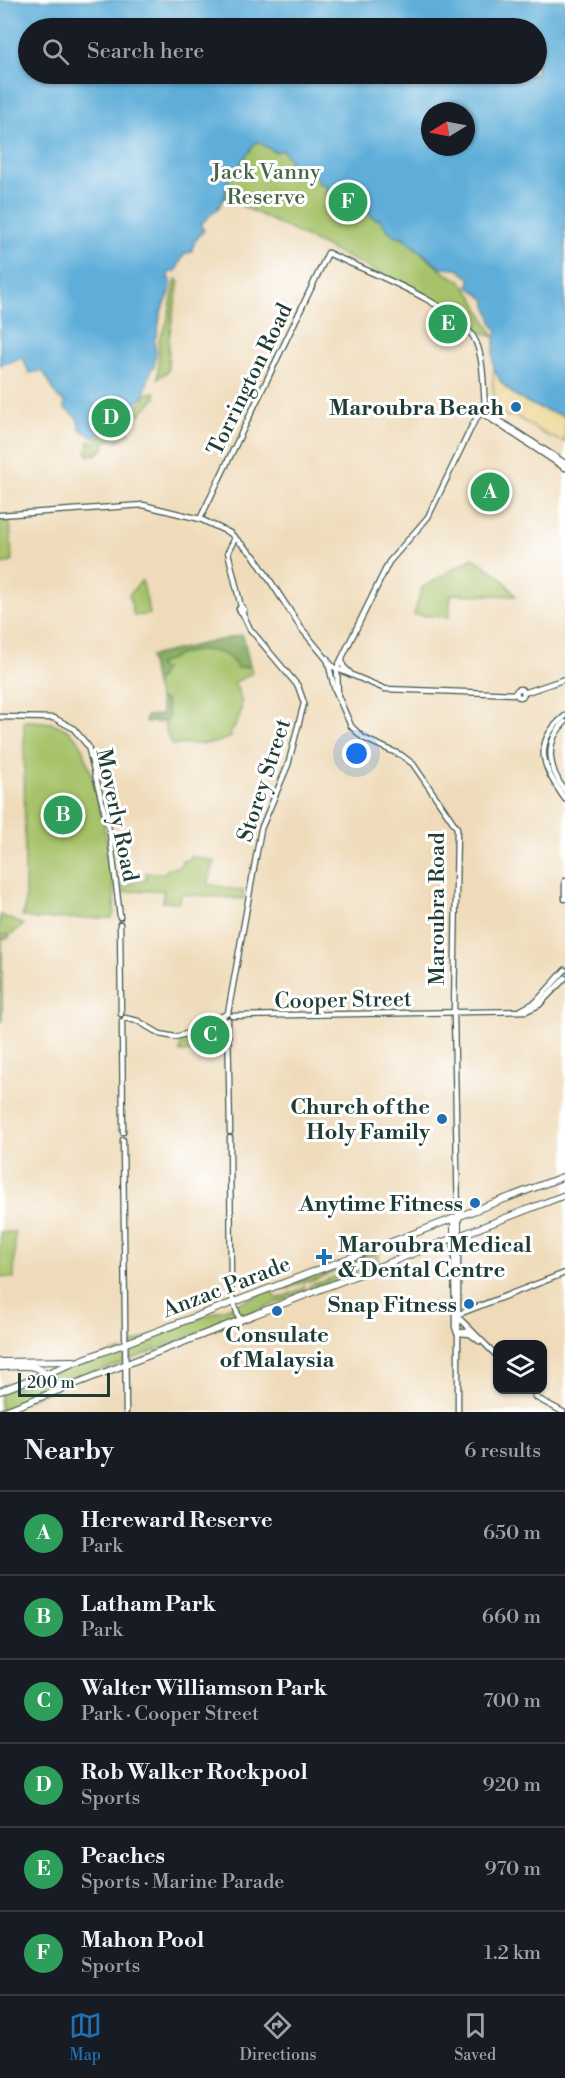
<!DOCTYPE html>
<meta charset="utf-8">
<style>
body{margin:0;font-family:"Libre Bodoni",serif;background:#20242c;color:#f1f3f6}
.controls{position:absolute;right:18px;bottom:18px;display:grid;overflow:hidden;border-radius:12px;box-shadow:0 2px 4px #0004}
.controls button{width:54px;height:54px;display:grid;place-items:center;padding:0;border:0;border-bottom:2px solid #363941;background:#171b24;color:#f1f3f6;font:30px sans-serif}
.compass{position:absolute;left:421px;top:102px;width:54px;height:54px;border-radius:50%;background:#171b24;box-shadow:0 2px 4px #0004;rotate:260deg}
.scale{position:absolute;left:18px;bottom:15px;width:92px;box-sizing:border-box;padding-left:6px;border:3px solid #1f3d34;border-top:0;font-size:16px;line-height:21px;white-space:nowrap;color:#1f3d34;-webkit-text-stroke:4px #fff;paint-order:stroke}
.you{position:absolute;left:357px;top:754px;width:21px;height:21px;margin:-15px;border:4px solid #fff;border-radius:50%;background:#1a73e8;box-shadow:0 0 0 9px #1a73e833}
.badge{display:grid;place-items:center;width:39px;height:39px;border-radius:50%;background:#1f6fb2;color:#fff;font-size:20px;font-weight:700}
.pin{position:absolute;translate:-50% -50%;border:3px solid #fff;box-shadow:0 2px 6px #0006}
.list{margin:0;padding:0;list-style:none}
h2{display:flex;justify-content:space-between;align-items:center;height:78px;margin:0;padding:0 24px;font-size:26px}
h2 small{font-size:20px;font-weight:400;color:#9ea1a6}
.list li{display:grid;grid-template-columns:39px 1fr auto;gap:18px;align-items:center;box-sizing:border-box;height:84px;padding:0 24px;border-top:2px solid #363941}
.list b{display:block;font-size:22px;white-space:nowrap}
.list p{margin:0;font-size:20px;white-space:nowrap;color:#9ea1a6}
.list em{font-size:20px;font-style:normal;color:#9ea1a6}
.icon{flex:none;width:33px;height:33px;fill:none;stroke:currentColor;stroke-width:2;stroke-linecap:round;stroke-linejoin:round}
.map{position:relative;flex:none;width:565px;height:1412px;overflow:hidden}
.search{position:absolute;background:#171b24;box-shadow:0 2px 4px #0004;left:18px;right:18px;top:18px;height:66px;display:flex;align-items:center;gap:15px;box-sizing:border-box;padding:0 21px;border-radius:33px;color:#9ea1a6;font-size:22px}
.sheet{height:582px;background:#171b24}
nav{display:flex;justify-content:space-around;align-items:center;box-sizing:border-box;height:84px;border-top:2px solid #363941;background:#171b24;font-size:16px;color:#9ea1a6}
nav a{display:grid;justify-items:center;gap:3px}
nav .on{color:#1f6fb2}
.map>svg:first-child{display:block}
</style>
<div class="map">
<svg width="565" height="1412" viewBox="0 0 565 1412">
<rect width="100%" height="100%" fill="#fff"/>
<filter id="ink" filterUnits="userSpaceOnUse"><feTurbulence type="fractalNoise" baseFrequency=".0167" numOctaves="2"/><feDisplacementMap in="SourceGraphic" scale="12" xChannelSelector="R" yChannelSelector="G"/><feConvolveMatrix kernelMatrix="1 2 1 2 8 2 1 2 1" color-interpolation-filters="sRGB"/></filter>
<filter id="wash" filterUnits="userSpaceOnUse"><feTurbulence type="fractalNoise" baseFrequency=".008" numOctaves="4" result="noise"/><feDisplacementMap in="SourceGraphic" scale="24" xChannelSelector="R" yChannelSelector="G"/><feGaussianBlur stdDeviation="1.35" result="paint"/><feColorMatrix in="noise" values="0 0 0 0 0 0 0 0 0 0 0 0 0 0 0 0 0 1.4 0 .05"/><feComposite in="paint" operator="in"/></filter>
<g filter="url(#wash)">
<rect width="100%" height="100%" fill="#efdbba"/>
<!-- green -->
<g fill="#a7c36a" stroke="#63804f" stroke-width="1.5">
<path d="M257 141 275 152 283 150 294 167 306 168 326 184V194L356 197 353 210 366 211 375 219H380L445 273 460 280 474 298 494 337 475 330 465 317 453 309 226 198 227 182C238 169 244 153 257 141Z"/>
<path d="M176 279 179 282 169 337 168 371 158 378 159 340 167 323Z"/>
<path d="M155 392 156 397 127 428 129 432 120 440 109 439 104 443 105 448 95 455 93 453 89 456 86 451 89 448V441L96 442C108 422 133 422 146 394Z"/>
<path d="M10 521 12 562 0 564V522Z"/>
<path d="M473 558 499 575 516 596 451 594 449 617 414 615 422 588Z"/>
<path d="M142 580 150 614 134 616 129 595Z"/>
<path d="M208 650C221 652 232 656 237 668L250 666 252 673 234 683C246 703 243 715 230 734L231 737 214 743 173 745 168 738 164 722 169 718 166 701 159 699 155 685 163 669H159L158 664 183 653Z"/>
<path d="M24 721C45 721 63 722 78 740 92 757 123 902 112 918L35 919 22 916 25 909Z"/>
<path d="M190 856 215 861 208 884 244 891 243 899 181 894 180 902H163V890L123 892 122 885 146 880V873H166V869L182 866V861L189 860Z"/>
<path d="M0 915 24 925 10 935H2V938L10 937 2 940V1021L0 1022Z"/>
<path d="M222 1021 224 1051 180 1052 181 1041 194 1037Z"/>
<path d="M0 1232H15L14 1278 0 1277Z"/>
<path d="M379 1250V1264L308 1292 309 1286 377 1262 374 1255 309 1282 307 1280 288 1289 285 1288 287 1285Z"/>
<path d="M304 1285 305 1292 241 1317 236 1304 283 1286 284 1288 273 1293 277 1299 304 1288Z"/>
<path d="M232 1306 237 1319 130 1360 131 1344Z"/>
<path d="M121 1350 124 1352 123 1363 62 1384 53 1381 52 1374Z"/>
<path d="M47 1376 52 1390 0 1411V1393Z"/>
</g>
<!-- forest -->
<g fill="#85a95e" stroke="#527349" stroke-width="1.5">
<path d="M241 635 243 636 250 666 237 668C227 647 199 648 179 655 171 657 166 662 158 664L159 669H164L155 685 150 656Z"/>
<path d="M159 699 166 701 169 718 164 722H145L146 716 162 715Z"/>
</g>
<!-- sand -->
<path fill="#eeda9e" stroke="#868c69" stroke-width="1.5" d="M494 368C507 394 538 409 565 416V442L548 436 514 415 507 417C492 407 492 386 494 368Z"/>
<!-- water -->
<path fill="#5faed9" stroke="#3f7686" stroke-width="1.5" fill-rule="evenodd" d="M0 0H565V416C540 410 501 396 494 367 491 357 495 341 497 330L493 325 485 299 468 286 471 279 458 269 441 268 403 237C391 236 386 229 380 219H375L366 211 353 210 356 197 340 194 338 202 337 198 329 199 326 184H319V180L306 168 294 167 283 150 275 152 257 141 227 182 225 196 219 207 200 225 204 230 195 241 191 252 184 254 176 271 169 272 168 279 171 280C172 293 166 301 161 312 158 322 160 331 154 341L156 351 154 367 151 369 144 395 128 412 115 418 95 438 80 429 77 418 64 408 65 402 58 398 43 371 29 373 23 358 0 365ZM28 28H536V74H28ZM430 111H466V147H430Z"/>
</g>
<g filter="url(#ink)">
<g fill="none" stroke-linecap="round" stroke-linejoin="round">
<!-- tertiary casing -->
<g stroke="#3e5548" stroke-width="7">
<g id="tertiary">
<path d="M485 405 489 407 498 420 565 463"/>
<path d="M482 413 565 468"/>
<path d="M200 519 328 253C365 271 460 305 476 342 484 361 483 385 485 405"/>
<path d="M235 538 228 552 241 607"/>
<path d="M242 607 244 610 241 612 239 609Z"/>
<path d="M342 659 343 666 351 674"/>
<path d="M337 668 389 562 428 517 473 424 485 405"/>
<path d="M565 716C530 744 544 769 565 799"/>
<path d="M0 717 54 718 73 728 88 746 110 834 120 917"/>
<path d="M565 722C543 743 549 769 565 791"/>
<path d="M565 881V899"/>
<path d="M120 924 121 1014"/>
<path d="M521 1010 536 1002 565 970"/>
<path d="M228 1013 261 829 288 765 304 703 298 686 250 629 242 612"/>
<path d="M232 1016 526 1011 539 1005 565 978"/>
<path d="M125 1018 138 1021 160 1034 175 1037 193 1032 228 1013"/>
<path d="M228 1020 230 1132"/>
<path d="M122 1021 123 1132"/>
<path d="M230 1138 231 1294 240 1321"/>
<path d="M123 1140 126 1412"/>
<path d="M459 1314 565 1273"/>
<path d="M457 1333 472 1331 498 1357"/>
<path d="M459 1333 470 1334 479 1341"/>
<path d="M535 1392V1397L563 1412"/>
</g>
</g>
<!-- secondary casing -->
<g stroke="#3e5548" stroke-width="7">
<g id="secondary">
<path d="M0 515 143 505 200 519 230 533 254 556 301 628 333 667 385 689 517 694"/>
<path d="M327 658 334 687 351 726 363 738 401 755 413 764 457 828 454 1014 458 1217"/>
<path d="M337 668 338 694"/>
<circle cx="520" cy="693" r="4"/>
<path d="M524 693 565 679"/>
<path d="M454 1238 455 1327 457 1333"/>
<path d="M459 1318 472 1331"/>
<path d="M458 1412V1236"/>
</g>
</g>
<!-- primary casing -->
<g stroke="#3e5548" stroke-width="8">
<g id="primary">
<path d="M458 1217V1236"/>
<path d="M454 1219V1238"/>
<path d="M0 1362 74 1361"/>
<path d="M0 1367C27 1367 38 1359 53 1384H65"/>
<path d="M0 1391 565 1176"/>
<path d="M2 1412 565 1195"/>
</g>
</g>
<!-- tertiary -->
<use href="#tertiary" stroke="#fff" stroke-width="4.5"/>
<!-- secondary -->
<use href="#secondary" stroke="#fff" stroke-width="4.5"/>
<!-- primary -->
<use href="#primary" stroke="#fff" stroke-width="6"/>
</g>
</g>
<!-- markers -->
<g fill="#1f6fb2" stroke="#fff" stroke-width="2">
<circle cx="516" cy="407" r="6"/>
<circle cx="442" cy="1119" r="6"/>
<circle cx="475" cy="1203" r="6"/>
<path d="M321 1248h6v6h6v6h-6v6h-6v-6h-6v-6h6z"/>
<circle cx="469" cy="1304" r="6"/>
<circle cx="277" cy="1311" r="6"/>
</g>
<g text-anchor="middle" stroke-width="6" stroke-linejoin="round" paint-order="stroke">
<!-- park labels -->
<g font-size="22" fill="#486544" stroke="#fff">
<text x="266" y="179">Jack Vanny<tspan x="266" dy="25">Reserve</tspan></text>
</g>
<!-- street labels -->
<g font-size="22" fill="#1f3d34" stroke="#fff">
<text transform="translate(249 379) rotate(-64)" y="8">Torrington Road</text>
<text transform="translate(263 780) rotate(-72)" y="8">Storey Street</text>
<text transform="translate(118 815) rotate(78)" y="8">Moverly Road</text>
<text transform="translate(436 909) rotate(-90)" y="8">Maroubra Road</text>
<text transform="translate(343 999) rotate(-1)" y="8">Cooper Street</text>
<text transform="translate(226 1286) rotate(-21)" y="8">Anzac Parade</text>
</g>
<!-- poi labels -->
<g font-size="22" font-weight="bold" fill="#1f3d34" stroke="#fff" text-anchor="end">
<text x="504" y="415">Maroubra Beach</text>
<text x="430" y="1114">Church of the<tspan x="430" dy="25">Holy Family</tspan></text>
<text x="463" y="1211">Anytime Fitness</text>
<text x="338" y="1252" text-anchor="start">Maroubra Medical<tspan x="338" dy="25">&amp; Dental Centre</tspan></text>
<text x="457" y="1312">Snap Fitness</text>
<text x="277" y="1342" text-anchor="middle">Consulate<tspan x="277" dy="25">of Malaysia</tspan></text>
</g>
</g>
</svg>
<div class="controls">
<button><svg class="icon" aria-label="layers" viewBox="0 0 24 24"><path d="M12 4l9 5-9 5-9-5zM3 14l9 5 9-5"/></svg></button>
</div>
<svg class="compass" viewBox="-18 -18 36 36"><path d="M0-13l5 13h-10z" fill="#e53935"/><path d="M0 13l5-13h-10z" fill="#9ea1a6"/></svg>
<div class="scale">200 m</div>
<div class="you"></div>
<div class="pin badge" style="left:490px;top:492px;background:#2e9e5b">A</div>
<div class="pin badge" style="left:63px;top:815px;background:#2e9e5b">B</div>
<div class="pin badge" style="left:210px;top:1035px;background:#2e9e5b">C</div>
<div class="pin badge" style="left:111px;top:418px;background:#2e9e5b">D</div>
<div class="pin badge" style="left:448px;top:324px;background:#2e9e5b">E</div>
<div class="pin badge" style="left:348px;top:202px;background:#2e9e5b">F</div>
<div class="search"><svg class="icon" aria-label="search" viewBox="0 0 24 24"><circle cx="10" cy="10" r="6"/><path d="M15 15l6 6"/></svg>Search here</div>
</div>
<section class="sheet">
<h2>Nearby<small>6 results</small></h2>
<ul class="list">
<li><span class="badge" style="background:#2e9e5b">A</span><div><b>Hereward Reserve</b><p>Park</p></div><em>650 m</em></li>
<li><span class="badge" style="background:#2e9e5b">B</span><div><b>Latham Park</b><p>Park</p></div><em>660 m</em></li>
<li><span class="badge" style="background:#2e9e5b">C</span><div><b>Walter Williamson Park</b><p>Park · Cooper Street</p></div><em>700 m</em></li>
<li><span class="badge" style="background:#2e9e5b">D</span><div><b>Rob Walker Rockpool</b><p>Sports</p></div><em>920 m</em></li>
<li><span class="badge" style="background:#2e9e5b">E</span><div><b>Peaches</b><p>Sports · Marine Parade</p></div><em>970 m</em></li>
<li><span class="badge" style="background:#2e9e5b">F</span><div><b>Mahon Pool</b><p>Sports</p></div><em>1.2 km</em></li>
</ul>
</section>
<nav>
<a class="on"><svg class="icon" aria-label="map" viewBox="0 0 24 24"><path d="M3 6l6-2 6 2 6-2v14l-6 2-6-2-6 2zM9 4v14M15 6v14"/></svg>Map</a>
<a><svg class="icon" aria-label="directions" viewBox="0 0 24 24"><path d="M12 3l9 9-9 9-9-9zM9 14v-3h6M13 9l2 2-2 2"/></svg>Directions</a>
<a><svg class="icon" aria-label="saved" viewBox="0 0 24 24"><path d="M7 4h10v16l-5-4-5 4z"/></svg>Saved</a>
</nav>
